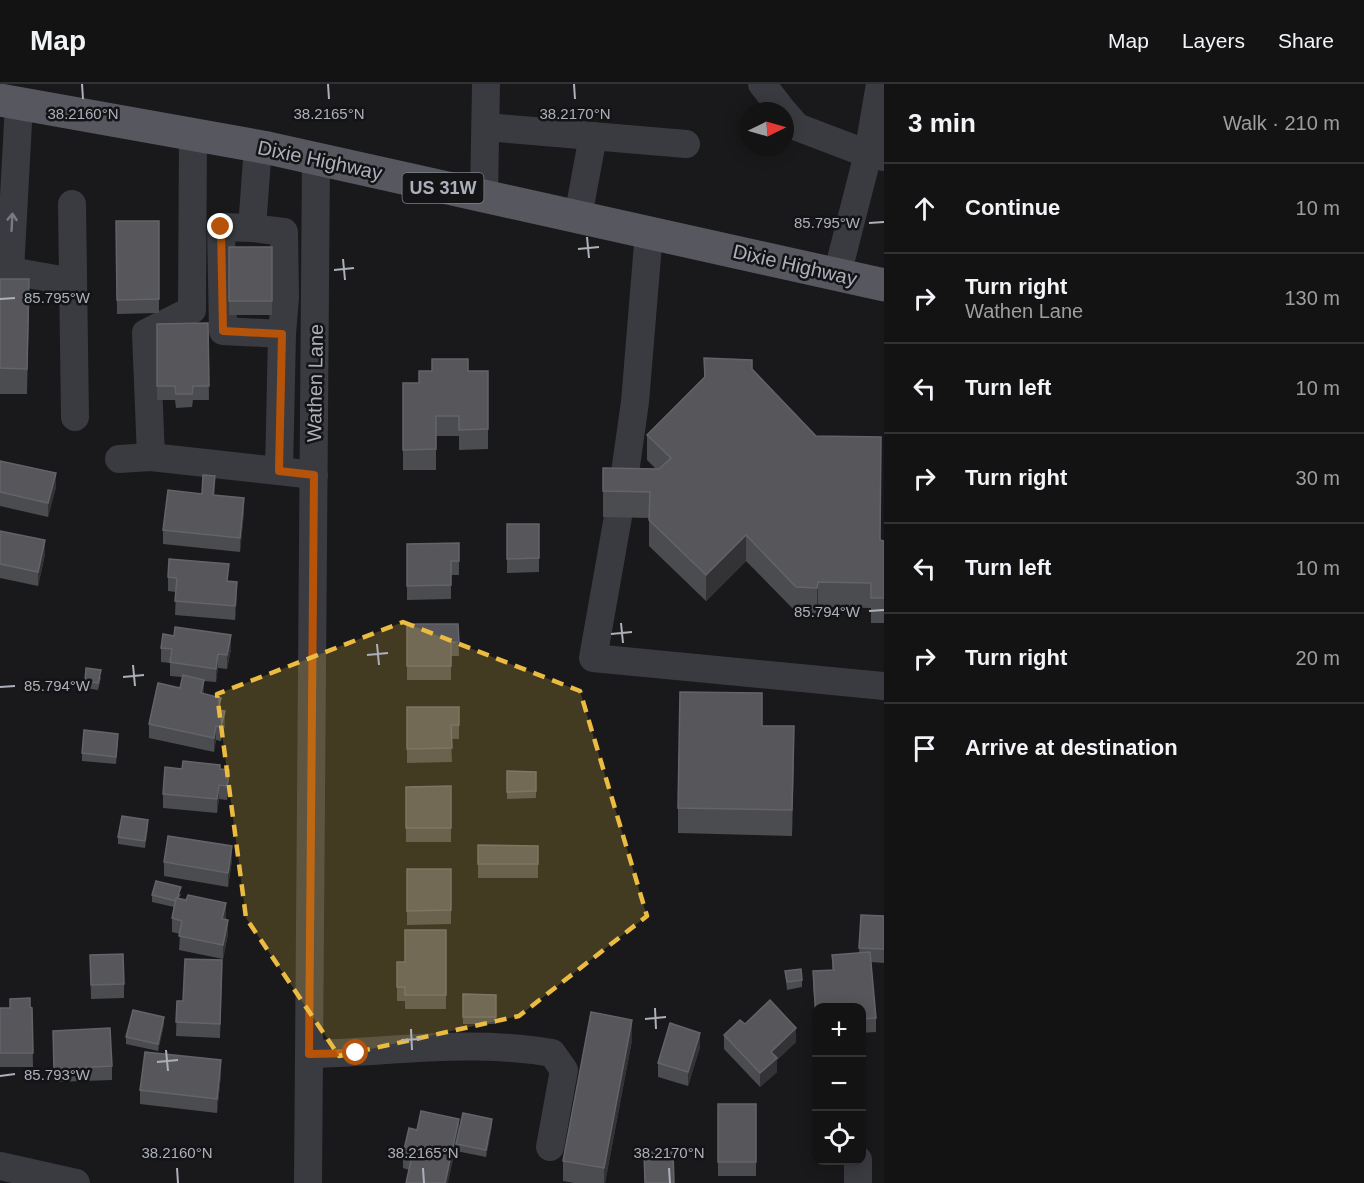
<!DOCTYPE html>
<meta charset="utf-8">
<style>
body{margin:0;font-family:Helvetica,sans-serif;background:#1c1c1d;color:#f1f3f6}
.controls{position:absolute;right:18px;bottom:18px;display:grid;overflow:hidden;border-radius:12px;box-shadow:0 3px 15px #0003}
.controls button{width:54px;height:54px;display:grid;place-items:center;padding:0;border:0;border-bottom:2px solid #323234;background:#131314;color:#f1f3f6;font:30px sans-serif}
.compass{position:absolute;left:740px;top:18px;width:54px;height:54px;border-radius:50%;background:#131314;box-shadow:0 3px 15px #0003;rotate:85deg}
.stop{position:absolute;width:18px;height:18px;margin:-14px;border:4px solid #b45309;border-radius:50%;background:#fff}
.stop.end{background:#b45309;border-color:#fff;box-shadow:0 2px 6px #0008}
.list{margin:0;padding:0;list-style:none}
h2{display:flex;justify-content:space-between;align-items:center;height:78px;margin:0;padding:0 24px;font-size:26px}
h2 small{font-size:20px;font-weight:400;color:#9d9ea0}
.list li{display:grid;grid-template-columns:39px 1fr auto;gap:18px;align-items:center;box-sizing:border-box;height:90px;padding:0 24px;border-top:2px solid #323234}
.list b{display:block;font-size:22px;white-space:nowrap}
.list p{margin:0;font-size:20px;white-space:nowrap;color:#9d9ea0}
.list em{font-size:20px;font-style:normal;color:#9d9ea0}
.icon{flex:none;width:33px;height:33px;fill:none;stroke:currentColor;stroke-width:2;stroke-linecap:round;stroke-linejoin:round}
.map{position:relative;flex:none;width:884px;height:1099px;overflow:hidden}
header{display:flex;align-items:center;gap:36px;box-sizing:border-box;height:84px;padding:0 30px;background:#131314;border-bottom:2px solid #323234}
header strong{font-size:28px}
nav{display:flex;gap:33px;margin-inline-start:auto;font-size:21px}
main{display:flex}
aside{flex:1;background:#131314}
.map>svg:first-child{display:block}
</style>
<header>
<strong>Map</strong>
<nav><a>Map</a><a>Layers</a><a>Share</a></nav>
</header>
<main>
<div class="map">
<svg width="884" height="1099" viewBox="0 0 884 1099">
<rect width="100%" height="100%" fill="#19191b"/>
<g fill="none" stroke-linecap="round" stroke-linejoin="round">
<!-- minor -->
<g stroke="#3a3b40" stroke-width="28">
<path d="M762 0 783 27"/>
<path d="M785 29 797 43 868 70 884 73"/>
<path d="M486 43 686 60"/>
<path d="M484 113 486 0"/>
<path d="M72 120 75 333"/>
<path d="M578 133 593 52"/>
<path d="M252 144 284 148 285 213 282 250 223 247 221 143 252 144 258 62"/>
<path d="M0 186 10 187 19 20"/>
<path d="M10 187 73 198"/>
<path d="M837 191 868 70 880 0"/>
<path d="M151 373 146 249 192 226 193 51"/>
<path d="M119 375 151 373 314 391"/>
<path d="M279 387 282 250"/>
<path d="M622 410 635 318 649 148"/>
<path d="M618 433 593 574 884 602"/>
<path d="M309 970C390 968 472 955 552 969L564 986 550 1063"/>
<path d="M0 1082 76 1099"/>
<path d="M308 1099 316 75"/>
<path d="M858 1099V1076"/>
</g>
<!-- major -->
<path stroke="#57585f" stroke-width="33" d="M0 16 268 64 884 201"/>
</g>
<!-- wall -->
<g fill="#4b4c50">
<path d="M116 137H159V229L117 230Z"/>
<rect x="229" y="163" width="43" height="68"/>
<path d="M0 195 29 221 27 310H0Z"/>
<path d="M208 239 209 316H193L192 323 176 324 175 316H157V240Z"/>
<path d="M704 274 752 286 880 456 884 457V539H871V524L818 523 817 530 796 528 746 477 706 517 649 462V434L603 433V384L656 385 647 376V351L704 293Z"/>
<path d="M468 287H488V365L459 366V352H436V386H403V299H419Z"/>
<path d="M0 377 56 403 48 433 0 422Z"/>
<path d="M215 406 214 411 244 428 240 468 163 460V446L202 410Z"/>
<path d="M507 440H539V488L507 489Z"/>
<path d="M0 447 45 470 38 502 0 494Z"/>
<path d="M459 459V491H451V515L407 516V460Z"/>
<path d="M168 493 229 497 237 512 235 536 175 531 176 508 168 507Z"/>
<path d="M407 540H458L459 572H451V596H407Z"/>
<path d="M161 564 231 565 227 585 218 584 216 598 204 597V610L221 626 225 641 221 657 216 656 214 668 149 654V640L180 604 182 593 170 592V579L161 578Z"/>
<path d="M101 593 98 606 85 604V597Z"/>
<path d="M407 623H459V655H451L452 678 407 679Z"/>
<path d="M762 642 794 668 792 752 678 749V724Z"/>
<path d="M118 657 116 680 82 677V669Z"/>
<path d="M182 685H220L229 700 227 716 219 715 217 729 163 724V710Z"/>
<path d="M507 687 536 688V714L507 715Z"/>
<path d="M451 702V758H406V703Z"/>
<path d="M148 743 145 764 118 760V753Z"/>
<path d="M478 761 538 762V794H478Z"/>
<path d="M232 776 228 803 164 792V778Z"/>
<path d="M407 785H451V840L407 841Z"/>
<path d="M181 810 179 814 226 833 228 850 223 875 179 866 180 850 172 848V834L174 823 152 818V811Z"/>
<path d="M861 831 884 832V879L871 878 876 934V948L861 949V924H816V945L813 901V887L832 886V871L859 869Z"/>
<path d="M446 846V925H405V917H397V903L405 878Z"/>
<path d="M90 871 124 900V914L91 915Z"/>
<path d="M785 887 802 896V903L787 906Z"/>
<path d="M222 890 220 954 176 952 177 917H183Z"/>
<path d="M463 910 496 911V940H463Z"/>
<path d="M0 924H32L33 983H0Z"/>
<path d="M164 940 158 967 126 960V953Z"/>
<path d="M745 940 796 958 777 976V988L760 1003 724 965V951Z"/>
<path d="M53 947 112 982V996L54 998Z"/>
<path d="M632 956 605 1099H574L563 1097V1077Z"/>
<path d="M700 963 688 1002 658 993V979Z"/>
<path d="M221 990 217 1029 140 1020V1006Z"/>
<rect x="718" y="1020" width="38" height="72"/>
<path d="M492 1042 486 1073 456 1067V1061L409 1086 403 1084V1070L417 1046 459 1048Z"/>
</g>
<!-- shaded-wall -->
<g fill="#333336">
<path d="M56 389V403L48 433V419Z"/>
<path d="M215 392V406L213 425V411Z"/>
<path d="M244 414V428L240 468V454Z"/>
<path d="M746 451V477L706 517V491Z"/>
<path d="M45 456V470L38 502V488Z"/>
<path d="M237 498V512L235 536V522Z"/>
<path d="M818 498V523L817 530V504Z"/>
<path d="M231 551V565L227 585V571Z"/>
<path d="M218 570V584L216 598V585Z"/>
<path d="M204 596V610L201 609Z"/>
<path d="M225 627V641L221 657V643Z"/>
<path d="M216 642V656L214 668V654Z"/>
<path d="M794 642V668L792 752V726Z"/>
<path d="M229 686V700L227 716V702Z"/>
<path d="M219 701V715L217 729V715Z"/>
<path d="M148 736V743L145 764V757Z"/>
<path d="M232 762V776L228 803V789Z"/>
<path d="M226 819V833L222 849V835Z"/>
<path d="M228 836V850L223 875V861Z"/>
<path d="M164 933V940L158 967V960Z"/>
<path d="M632 936V956L605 1099H604V1084Z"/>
<path d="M796 944V958L777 976V988L760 1003V989L771 968Z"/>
<path d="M700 949V963L688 1002V988Z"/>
<path d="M221 976V990L217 1029V1015Z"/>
<path d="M459 1035V1049L448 1099H445Z"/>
<path d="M492 1035V1042L486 1073V1066Z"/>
</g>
<!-- building -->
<g fill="#56565b" stroke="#63646a" stroke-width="1.5">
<path d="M116 137H159V215L117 216Z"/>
<rect x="229" y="163" width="43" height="54"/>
<path d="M0 195H29L27 285 0 284Z"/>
<path d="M208 239 209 302H193L192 310H176L175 302H157V240Z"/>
<path d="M704 274 752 276V285L816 352 881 353 880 456 884 457V514H871V499L818 498 817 504 796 503 746 451 706 491 649 436 650 408 603 407V384L659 385 671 374 647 351 705 293Z"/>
<path d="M432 275H468V287H488V345L459 346V332H436V365L403 366V299H419V287H432Z"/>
<path d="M0 377 56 389 48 419 0 408Z"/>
<path d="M203 391 215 392 213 411 244 414 240 454 163 446 168 406 202 410Z"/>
<path d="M507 440H539V474L507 475Z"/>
<path d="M0 447 45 456 38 488 0 480Z"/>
<path d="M459 459V477H451V501L407 502V460Z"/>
<path d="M169 475 229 480 227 497 237 498 235 522 175 517 177 494 168 493Z"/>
<path d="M407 540H458L459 558H451V582H407Z"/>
<path d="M175 543 231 551 227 571 218 570 216 585 170 578 172 565 161 564 163 550 174 552Z"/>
<path d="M86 584 101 586 98 599 85 597Z"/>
<path d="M183 591 204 596 201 609 221 614 218 626 225 627 221 643 216 642 214 654 149 640 158 599 180 604Z"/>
<path d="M680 608 762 609V642H794L792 726 678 724Z"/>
<path d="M407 623H459V641H451L452 664 407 665Z"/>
<path d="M84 646 118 650 116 673 82 669Z"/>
<path d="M183 677 220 681V685L229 686 227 702 219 701 217 715 163 710 165 683 182 685Z"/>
<path d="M507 687 536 688V707L507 708Z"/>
<path d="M451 702V744H406V703Z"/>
<path d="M122 732 148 736 145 757 118 753Z"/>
<path d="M168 752 232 762 228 789 164 778Z"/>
<path d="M478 761 538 762V780H478Z"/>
<path d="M407 785H451V826L407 827Z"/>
<path d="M156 797 181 803 176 817 152 811Z"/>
<path d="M188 811 226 819 222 835 228 836 223 861 179 852 182 837 172 834 176 814 186 816Z"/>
<path d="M861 831 884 832V865L859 864Z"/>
<path d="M405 846H446V911H405V903H397V878H405Z"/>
<path d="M870 868 876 934 861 935V924H816V931L813 887 834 886 832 871Z"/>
<path d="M123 870 124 900 91 901 90 871Z"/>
<path d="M185 875 222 876 220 940 176 938 177 917H183Z"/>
<path d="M801 885 802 896 787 898 785 887Z"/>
<path d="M463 910 496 911V933H463Z"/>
<path d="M30 914V923L32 924 33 969H0V924H10V915Z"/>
<path d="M770 916 796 944 771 968 777 974 760 989 724 951 740 936 745 940Z"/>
<path d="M133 926 164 933 158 960 126 953Z"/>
<path d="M591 928 632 936 604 1084 563 1077Z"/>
<path d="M670 939 700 949 688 988 658 979Z"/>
<path d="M110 944 112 982 54 985 53 947Z"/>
<path d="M145 968 221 976 217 1015 140 1006Z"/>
<rect x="718" y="1020" width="38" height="58"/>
<path d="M421 1027 459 1035 445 1099H406L412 1072 403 1070 409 1044 417 1046Z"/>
<path d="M463 1029 492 1035 486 1066 456 1060Z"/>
<path d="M644 1068H673L674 1099H645Z"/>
</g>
<!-- one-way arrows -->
<defs><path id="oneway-shaft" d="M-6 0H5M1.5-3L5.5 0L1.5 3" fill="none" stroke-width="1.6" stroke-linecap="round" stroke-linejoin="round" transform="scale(1.5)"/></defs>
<use stroke="#797b83" href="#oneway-shaft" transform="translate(12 138) rotate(-87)"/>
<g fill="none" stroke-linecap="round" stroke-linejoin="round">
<!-- route -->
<path stroke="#b45309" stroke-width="8" d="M221 143 223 247 282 250 279 387 314 391 309 970 356 969"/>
</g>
<!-- marked area -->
<path fill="#ebbc41" fill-opacity="0.2" stroke="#ebbc41" stroke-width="4.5" stroke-dasharray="12 8" stroke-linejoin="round" d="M403 538 580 607 647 832 519 932 339 972 246 834 217 610Z"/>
<!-- ticks -->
<path fill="none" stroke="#acb0ba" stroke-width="2" d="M82 0 83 15M328 0 329 15M574 0 575 15M869 139 884 138M587 153 589 174M578 165 599 163M343 175 345 196M334 186 354 184M0 215 15 214M869 527 884 526M621 539 623 559M611 550 632 548M377 560 379 581M367 571 388 569M133 581 135 602M123 593 144 591M0 603 15 602M655 924 656 945M645 935 666 933M411 945 412 966M401 956 422 955M166 966 168 987M157 978 178 976M0 992 15 990M177 1084 178 1099M423 1084 424 1099M669 1084 670 1099"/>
<g text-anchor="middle" stroke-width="5" stroke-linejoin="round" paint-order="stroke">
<!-- shield labels -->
<rect fill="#141417" stroke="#7e8189" stroke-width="1.5" x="402.5" y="89" width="81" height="30" rx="4.5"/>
<g font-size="18" font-weight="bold" fill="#acb0ba">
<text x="443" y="110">US 31W</text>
</g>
<!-- street labels -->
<g font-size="20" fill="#acb0ba" stroke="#141417">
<text transform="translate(320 76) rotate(12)" y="7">Dixie Highway</text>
<text transform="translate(795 181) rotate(13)" y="7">Dixie Highway</text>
<text transform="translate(315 299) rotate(-89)" y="7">Wathen Lane</text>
</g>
</g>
<g font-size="15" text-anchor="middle" fill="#acb0ba" stroke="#141417" stroke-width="5" stroke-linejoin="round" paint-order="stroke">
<text x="83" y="35">38.2160°N</text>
<text x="329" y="35">38.2165°N</text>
<text x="575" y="35">38.2170°N</text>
<text x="827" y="144">85.795°W</text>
<text x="57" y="219">85.795°W</text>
<text x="827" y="533">85.794°W</text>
<text x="57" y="607">85.794°W</text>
<text x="57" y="996">85.793°W</text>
<text x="177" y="1074">38.2160°N</text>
<text x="423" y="1074">38.2165°N</text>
<text x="669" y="1074">38.2170°N</text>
</g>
</svg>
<div class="controls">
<button>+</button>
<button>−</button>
<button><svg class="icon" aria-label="locate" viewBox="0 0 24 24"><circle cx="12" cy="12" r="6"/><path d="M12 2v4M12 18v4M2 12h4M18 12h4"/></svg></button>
</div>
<svg class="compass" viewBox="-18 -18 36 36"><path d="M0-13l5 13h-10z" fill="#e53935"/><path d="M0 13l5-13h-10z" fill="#9d9ea0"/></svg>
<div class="stop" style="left:356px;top:969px"></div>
<div class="stop end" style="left:221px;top:143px"></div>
</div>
<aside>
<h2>3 min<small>Walk · 210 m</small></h2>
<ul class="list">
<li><svg class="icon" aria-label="ahead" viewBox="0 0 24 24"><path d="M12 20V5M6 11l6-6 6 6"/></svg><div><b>Continue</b></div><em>10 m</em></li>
<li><svg class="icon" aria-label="right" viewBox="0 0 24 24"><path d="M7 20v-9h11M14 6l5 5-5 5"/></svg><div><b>Turn right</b><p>Wathen Lane</p></div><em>130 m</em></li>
<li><svg class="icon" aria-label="left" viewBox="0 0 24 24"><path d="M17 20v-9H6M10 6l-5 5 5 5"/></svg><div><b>Turn left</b></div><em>10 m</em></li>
<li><svg class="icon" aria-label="right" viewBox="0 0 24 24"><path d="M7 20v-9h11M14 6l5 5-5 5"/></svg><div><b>Turn right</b></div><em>30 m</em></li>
<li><svg class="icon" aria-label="left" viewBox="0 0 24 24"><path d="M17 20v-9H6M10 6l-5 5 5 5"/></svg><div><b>Turn left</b></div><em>10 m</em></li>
<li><svg class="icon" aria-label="right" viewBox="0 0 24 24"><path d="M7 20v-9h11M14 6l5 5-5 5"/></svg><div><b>Turn right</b></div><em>20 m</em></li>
<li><svg class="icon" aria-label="arrive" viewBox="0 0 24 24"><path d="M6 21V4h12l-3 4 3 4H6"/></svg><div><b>Arrive at destination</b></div></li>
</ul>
</aside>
</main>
